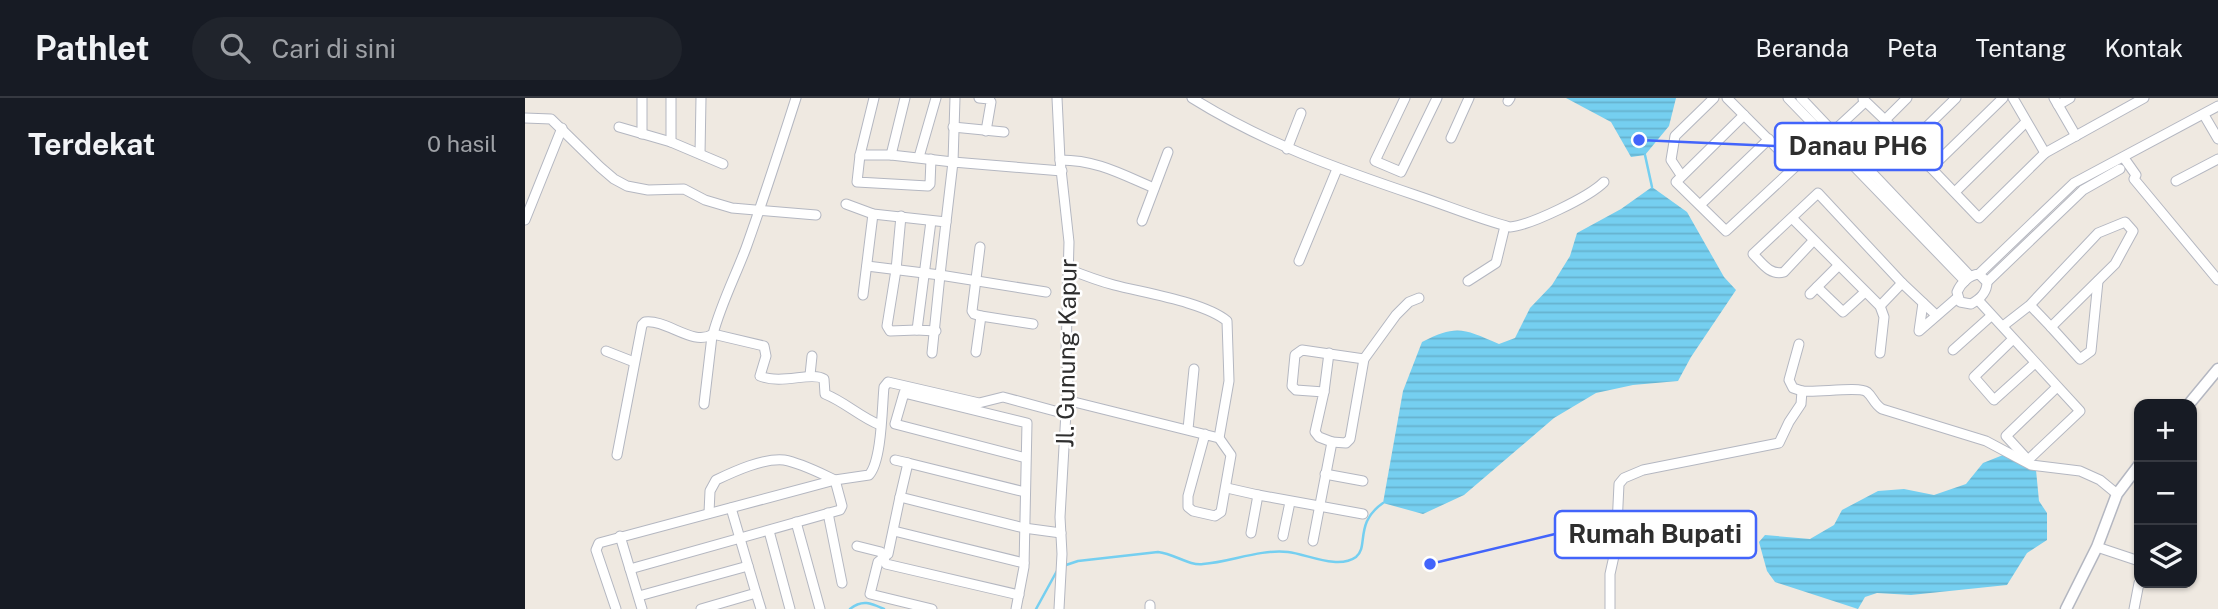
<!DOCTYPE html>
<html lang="id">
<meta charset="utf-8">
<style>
body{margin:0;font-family:"Public Sans",sans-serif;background:#20242c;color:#f1f3f6}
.controls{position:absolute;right:21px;bottom:21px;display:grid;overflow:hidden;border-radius:14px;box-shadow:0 2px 5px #0004}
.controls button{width:63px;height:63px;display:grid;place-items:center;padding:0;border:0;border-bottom:2px solid #363941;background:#171b24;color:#f1f3f6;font:35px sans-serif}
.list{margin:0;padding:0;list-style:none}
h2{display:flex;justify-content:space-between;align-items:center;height:91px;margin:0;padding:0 28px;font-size:30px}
h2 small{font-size:23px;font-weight:400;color:#9ea1a6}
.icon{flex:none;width:38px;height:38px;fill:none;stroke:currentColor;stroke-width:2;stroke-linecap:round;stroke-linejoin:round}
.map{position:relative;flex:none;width:1693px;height:511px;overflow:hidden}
header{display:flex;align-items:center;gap:42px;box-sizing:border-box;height:98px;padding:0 35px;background:#171b24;border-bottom:2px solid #363941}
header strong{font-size:33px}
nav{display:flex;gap:38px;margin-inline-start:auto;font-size:24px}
.search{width:490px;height:63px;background:#20242c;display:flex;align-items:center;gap:18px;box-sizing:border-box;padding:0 24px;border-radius:38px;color:#9ea1a6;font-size:26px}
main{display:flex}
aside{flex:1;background:#171b24}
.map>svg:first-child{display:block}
</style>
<header>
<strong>Pathlet</strong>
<div class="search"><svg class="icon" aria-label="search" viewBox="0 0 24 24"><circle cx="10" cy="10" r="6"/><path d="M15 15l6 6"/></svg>Cari di sini</div>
<nav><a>Beranda</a><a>Peta</a><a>Tentang</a><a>Kontak</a></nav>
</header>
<main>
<aside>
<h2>Terdekat<small>0 hasil</small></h2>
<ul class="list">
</ul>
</aside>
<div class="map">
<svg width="1693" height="511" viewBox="0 0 1693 511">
<defs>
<pattern id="water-rules" width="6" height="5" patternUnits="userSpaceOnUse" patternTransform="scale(1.75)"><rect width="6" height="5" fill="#75cff0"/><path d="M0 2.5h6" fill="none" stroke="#66b2ce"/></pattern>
</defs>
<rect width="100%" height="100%" fill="#efe9e1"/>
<!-- water -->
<g fill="url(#water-rules)">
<path d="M1041 0H1151L1144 28 1120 57 1106 59 1086 24Z"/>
<path d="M1127 89 1162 114 1199 179 1211 192 1166 259 1153 283 1108 287 1071 295 1029 320 939 397 898 416 858 405 878 293 897 244C932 226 939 231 974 246L990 240 1005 210 1027 187 1045 158 1052 135 1096 111Z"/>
<path d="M1483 355 1495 366 1511 372 1514 403 1522 415V442L1502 455 1482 487 1386 497 1352 495 1340 499 1333 511 1250 484 1242 473 1234 444 1240 437 1285 441 1309 427 1317 412 1353 393 1379 391 1409 397 1441 386 1458 365Z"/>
</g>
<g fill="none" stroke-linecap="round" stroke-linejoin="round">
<!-- stream -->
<g stroke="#75cff0" stroke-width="2.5">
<path d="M1120 57 1127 89"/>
<path d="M538 468 553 463 633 454C650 456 664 468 678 466 706 464 734 451 763 454 782 456 813 472 831 459 844 449 829 425 858 405"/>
<path d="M325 511C337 501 346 505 359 511"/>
<path d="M511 511 533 471"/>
</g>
<!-- minor casing -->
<g stroke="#b4b7c1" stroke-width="11">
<g id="minor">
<path d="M349 0 335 57 332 84 403 88 405 86 406 61"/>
<path d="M454 0 464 1 466 4 461 33"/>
<path d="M532 0 535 62 544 144 541 255 543 279 535 419 537 456 534 511"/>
<path d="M667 0C739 45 813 71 893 98 923 108 954 121 985 129 1006 127 1064 99 1079 84"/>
<path d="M880 0 850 63 876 74 912 0"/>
<path d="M1202 0 1255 53"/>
<path d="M1263 0 1440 183"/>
<path d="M1276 0 1445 178"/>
<path d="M1488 0 1520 55 1619 0"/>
<path d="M1529 0 1551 38"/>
<path d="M1338 1 1360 22 1382 0"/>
<path d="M983 3 985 0"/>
<path d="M1533 7 1545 0"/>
<path d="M1219 17 1151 84 1201 133 1340 4"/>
<path d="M1679 17 1693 41"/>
<path d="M0 20 26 21 75 69 89 81 102 88 123 92 159 91 180 102 207 110 291 117"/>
<path d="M1360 22 1454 120 1520 55"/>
<path d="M94 29 146 44 198 66"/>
<path d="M428 29 479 34"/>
<path d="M117 36V0"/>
<path d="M926 40 944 0"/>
<path d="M146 44V0"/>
<path d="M1383 47 1431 0"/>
<path d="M762 51 776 15"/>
<path d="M175 56 176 0"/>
<path d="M335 57H366L428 64 430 0"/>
<path d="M366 57 380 0"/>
<path d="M394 59 411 0"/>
<path d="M1599 60 1611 77 1609 81 1693 182"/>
<path d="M535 62C572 62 596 76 629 90"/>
<path d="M1406 70 1478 0"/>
<path d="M1156 77 1146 62 1150 38 1189 0"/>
<path d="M1651 83 1693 61"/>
<path d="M1430 94 1501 24"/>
<path d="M321 106 348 116 421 124 415 177 342 168"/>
<path d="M1175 107 1244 41"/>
<path d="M376 118 371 172 362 228 365 233 392 232"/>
<path d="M1268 121 1355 208 1359 219 1355 255"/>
<path d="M0 122 37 30"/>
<path d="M406 123 392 232 411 233"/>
<path d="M617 123 643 54"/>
<path d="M421 124 428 64 537 73"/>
<path d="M1288 143 1259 174C1245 178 1237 165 1228 156L1293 95 1377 185 1411 217"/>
<path d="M774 163 812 71"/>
<path d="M543 171C558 177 574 183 589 187 619 195 679 204 702 223L704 283 694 340"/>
<path d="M1454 176 1462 184C1462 195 1455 201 1446 206L1435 204 1432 194C1436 185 1444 177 1454 176L1549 85 1693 8"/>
<path d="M943 183 971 165 980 128"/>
<path d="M1462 184 1558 92 1595 71"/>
<path d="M1292 189 1318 214 1340 194"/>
<path d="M1285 196 1313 168"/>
<path d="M338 197 348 116"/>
<path d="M1453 202 1555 313 1503 362 1481 338 1532 289"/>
<path d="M1398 205 1394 233 1432 200"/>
<path d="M1355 208 1377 185"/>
<path d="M456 218 508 226"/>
<path d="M1478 228 1505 207 1573 135 1600 124 1608 133 1590 166 1526 229 1505 207"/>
<path d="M1526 229 1555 261 1566 253 1573 183"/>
<path d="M188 236 239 248 241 258 235 278C257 287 287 273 299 281L300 296C320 304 335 319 355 327"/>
<path d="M1487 242 1449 279 1469 302 1510 265"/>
<path d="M1274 246 1264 282 1268 290 1277 293"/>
<path d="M1428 252 1466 218"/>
<path d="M81 253 109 264"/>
<path d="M451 254 456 218 449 216 447 213 455 149"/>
<path d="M407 255 415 177 521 194"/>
<path d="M285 277 287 258"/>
<path d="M799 294 804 255"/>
<path d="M541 302 694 340 706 357 696 414 690 418 668 413 663 409V398L680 336"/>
<path d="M179 306 187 238"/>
<path d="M663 331 669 271"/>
<path d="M807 344 821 345 825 341 839 261 871 217 884 204 894 200"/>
<path d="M92 357 117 227 120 224C142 221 168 249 188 236 196 206 210 179 221 150 239 100 255 50 271 0"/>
<path d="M370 362 383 365"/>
<path d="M800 376 838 383"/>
<path d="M702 390 733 397"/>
<path d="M500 394 383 365 375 399 499 430 536 435"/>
<path d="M375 399 363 456 353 464 345 496 407 511"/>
<path d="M303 415 317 485"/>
<path d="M271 424 295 511"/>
<path d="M244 433 265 511"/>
<path d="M369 433 499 465"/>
<path d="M726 435 733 397 838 416"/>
<path d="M95 438 117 511"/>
<path d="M758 438 765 404"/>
<path d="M788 443 807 344 794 339 790 334 799 294 771 292 767 288 770 257 777 252 839 261"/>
<path d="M332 448 356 454 361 466 494 497"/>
<path d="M1572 449 1614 463"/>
<path d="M105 471 315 412 317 408 310 382C295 375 276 365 259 362 238 360 210 373 191 382L185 393 184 415"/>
<path d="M231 495 236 511"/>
<path d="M114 498 223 468"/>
<path d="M91 511 71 452 74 445 310 382 344 377C357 363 357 308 359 289L363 284 454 305 478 299 541 316"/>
<path d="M176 511 231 495 206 410"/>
<path d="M491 511 499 469 502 325 379 295 370 326 501 360"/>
<path d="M625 511V507"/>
<path d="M1085 511V476L1091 449 1094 386 1099 380 1118 372 1254 345 1264 324 1276 306 1277 293C1292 295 1334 288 1342 294 1348 299 1349 306 1357 311L1461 343 1506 367 1555 373 1575 382 1592 396"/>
<path d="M1609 511 1614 485"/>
</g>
</g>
<!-- tertiary casing -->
<g stroke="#b4b7c1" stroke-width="13">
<g id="tertiary">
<path d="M1664 306 1693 271"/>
<path d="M1541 511 1572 449 1592 396 1614 367"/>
</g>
</g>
<!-- minor -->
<use href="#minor" stroke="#fff" stroke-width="9"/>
<!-- tertiary -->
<use href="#tertiary" stroke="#fff" stroke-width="10"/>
</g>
<g text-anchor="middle" stroke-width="5" stroke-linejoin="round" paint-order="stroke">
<!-- street labels -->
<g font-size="24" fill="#2e2e2e" stroke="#fff">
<text transform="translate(542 255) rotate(-89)" y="8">Jl. Gunung Kapur</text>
</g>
</g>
<!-- callouts -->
<path fill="none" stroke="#4264fb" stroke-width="2.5" d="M1114 42L1250 48M905 466L1030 436"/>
<g fill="#4264fb" stroke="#fff" stroke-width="2.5">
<circle cx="1114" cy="42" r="7"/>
<circle cx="905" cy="466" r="7"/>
</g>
<g fill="#fff" stroke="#4264fb" stroke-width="2.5">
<rect x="1250" y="25" width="167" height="47" rx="7"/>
<rect x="1030" y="413" width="201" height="47" rx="7"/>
</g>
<g font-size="26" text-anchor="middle" font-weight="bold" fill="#2e2e2e">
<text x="1333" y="57">Danau PH6</text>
<text x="1130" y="445">Rumah Bupati</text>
</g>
</svg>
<div class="controls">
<button>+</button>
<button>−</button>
<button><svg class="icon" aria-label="layers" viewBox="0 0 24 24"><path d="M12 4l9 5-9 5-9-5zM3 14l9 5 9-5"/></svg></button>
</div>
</div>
</main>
